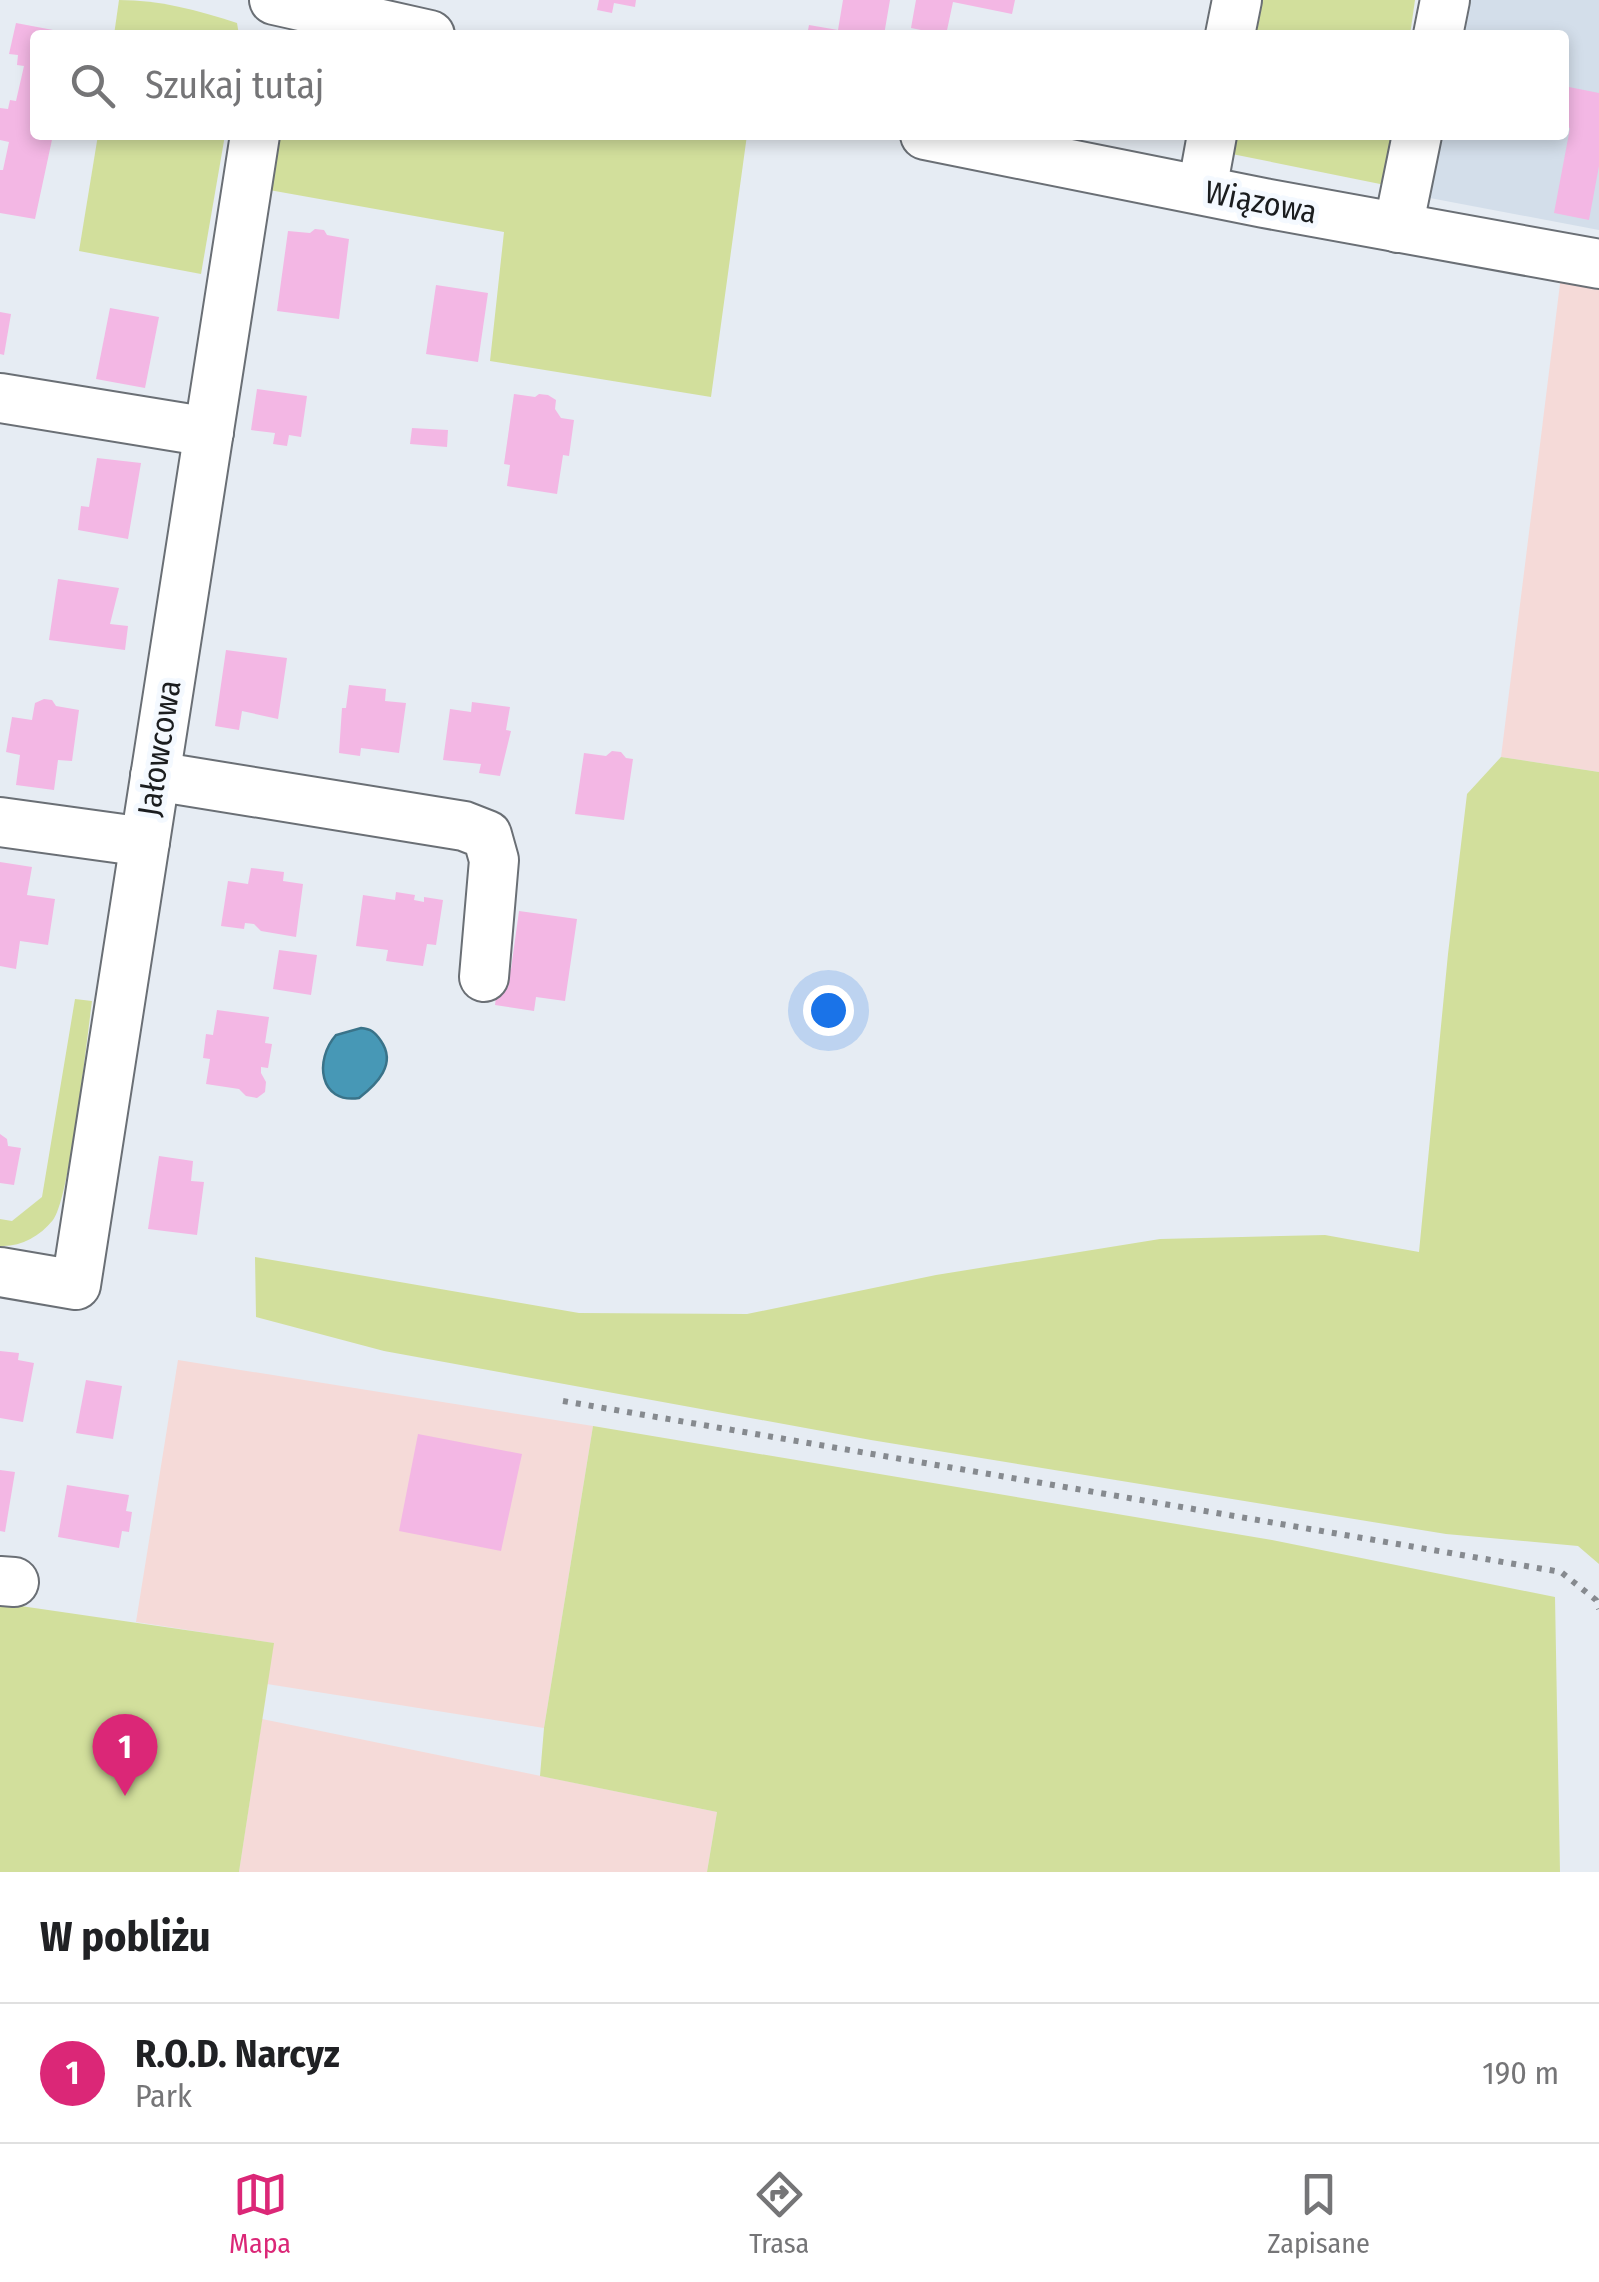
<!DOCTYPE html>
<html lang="pl">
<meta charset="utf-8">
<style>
body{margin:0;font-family:"Fira Sans Condensed",sans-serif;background:#f6f6f6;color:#202124}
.you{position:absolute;left:828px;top:1010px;width:35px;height:35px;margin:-25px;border:8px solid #fff;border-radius:50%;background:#1a73e8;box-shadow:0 0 0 15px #1a73e833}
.badge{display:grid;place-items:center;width:65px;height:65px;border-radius:50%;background:#db2777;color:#fff;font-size:32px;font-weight:700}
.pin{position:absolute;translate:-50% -82px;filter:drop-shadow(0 2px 5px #0008)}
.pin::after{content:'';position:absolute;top:52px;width:35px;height:30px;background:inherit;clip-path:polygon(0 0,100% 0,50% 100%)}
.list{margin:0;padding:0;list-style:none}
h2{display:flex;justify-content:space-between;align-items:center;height:130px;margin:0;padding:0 40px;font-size:42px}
h2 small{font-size:32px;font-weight:400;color:#757577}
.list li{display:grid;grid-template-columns:65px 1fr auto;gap:30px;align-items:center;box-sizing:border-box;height:140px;padding:0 40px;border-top:2px solid #e0e0e0}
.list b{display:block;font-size:38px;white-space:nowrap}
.list p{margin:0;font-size:32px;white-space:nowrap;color:#757577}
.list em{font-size:32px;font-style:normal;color:#757577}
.icon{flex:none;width:55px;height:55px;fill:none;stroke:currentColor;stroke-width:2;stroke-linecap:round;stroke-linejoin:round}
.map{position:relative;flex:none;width:1599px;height:1872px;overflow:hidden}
.search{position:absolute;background:#fff;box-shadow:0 5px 15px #0003;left:30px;right:30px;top:30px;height:110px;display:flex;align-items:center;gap:25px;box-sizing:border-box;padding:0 35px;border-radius:10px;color:#757577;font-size:38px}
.sheet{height:270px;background:#fff}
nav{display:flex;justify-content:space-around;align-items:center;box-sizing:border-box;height:140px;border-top:2px solid #e0e0e0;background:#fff;font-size:28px;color:#757577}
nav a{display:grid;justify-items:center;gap:5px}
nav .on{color:#db2777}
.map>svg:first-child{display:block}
</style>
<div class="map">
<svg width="1599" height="1872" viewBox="0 0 1599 1872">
<rect width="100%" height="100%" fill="#e6ecf3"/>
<!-- built -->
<path fill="#d3deea" d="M1453 0H1599V230L1414 195 1426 135H1564V35H1446Z"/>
<!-- industrial -->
<g fill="#f5dad8">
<path d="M1561 276 1599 283V772L1501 757Z"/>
<path d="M178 1360 593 1426 544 1728 267 1684 273 1643 136 1622Z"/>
<path d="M262 1719 717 1812 707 1872H239Z"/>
</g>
<!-- green -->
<g fill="#d2df9c">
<path d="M119 0C160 0 197 10 237 23L239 35H114Z"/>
<path d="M1253 0H1415L1410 35H1248Z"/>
<path d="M98 135H225L201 274 79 251Z"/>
<path d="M267 135H747L711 397 490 361 504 232 258 188Z"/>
<path d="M1234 135H1397L1390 186 1232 154Z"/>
<path d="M1501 757 1599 772V1564L1578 1546 1446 1534 871 1440 384 1351 256 1317 255 1257 579 1313 747 1314 936 1275 1160 1239 1325 1235 1419 1252 1448 954 1467 794Z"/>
<path d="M75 999 92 1001C87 1038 70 1199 53 1220 39 1237 21 1247 0 1246V1219L12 1221 42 1197Z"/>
<path d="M593 1426 1272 1540 1555 1597 1560 1872H707L717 1812 540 1776 544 1728Z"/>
<path d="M0 1603 274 1643 239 1872H0Z"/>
</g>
<!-- water -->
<path fill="#4798b6" stroke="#3a7389" stroke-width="2.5" d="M361 1028C371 1029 375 1032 381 1041 397 1064 377 1084 359 1098 319 1104 314 1060 336 1035Z"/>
<!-- building -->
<g fill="#f3b7e4">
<path d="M599 0H636L635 7 614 3 612 13 597 10Z"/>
<path d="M843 0H890L884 35H807L809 25 838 30Z"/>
<path d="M916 0H1015L1012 14 953 2 946 35 911 28Z"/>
<path d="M16 23 69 33 35 35V135H53L35 219 0 213V170H3L9 142 0 140V108L8 109 10 100 16 101 24 66 17 65 18 55 9 54Z"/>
<path d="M1564 86 1599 93V166L1589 220 1554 213 1570 128 1564 127Z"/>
<path d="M315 229 324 230 327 235 349 239 339 319 277 311 288 231 310 233Z"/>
<path d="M436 285 488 293 478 362 426 354Z"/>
<path d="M110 308 159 317 145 388 96 379Z"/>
<path d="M0 312 11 314 4 355 0 354Z"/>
<path d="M257 389 307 396 301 437 289 435 287 446 273 444 275 433 251 430Z"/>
<path d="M514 394 535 397 539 394 548 395 556 400 555 409 561 418 574 420 569 456 563 455 557 494 507 486 510 465 504 464Z"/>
<path d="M412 428 448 430 447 447 410 444Z"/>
<path d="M97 458 141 463 128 539 78 530 81 506 89 507Z"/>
<path d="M58 579 119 588 110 624 128 626 125 650 49 640Z"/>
<path d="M226 650 287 658 278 719 242 711 239 730 215 726Z"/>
<path d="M349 685 386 689 385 701 406 703 399 753 361 748 360 756 339 753 342 708H346Z"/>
<path d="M44 699 52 700 56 706 79 710 72 761 58 760 54 790 16 785 20 755 6 752 12 717 32 720 35 703Z"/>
<path d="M472 702 510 707 506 730 511 731 500 776 479 773 481 764 443 760 450 709 471 712Z"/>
<path d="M612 751 621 752 626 758 633 759 624 820 575 814 584 753 606 756Z"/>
<path d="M0 862 32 867 27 895 55 899 48 945 20 941 16 969 0 966Z"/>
<path d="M251 868 284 872 283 881 303 884 296 937 261 931 254 924 245 923 244 929 221 926 228 881 248 884Z"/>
<path d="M396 892 415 895 414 900 424 902V897L443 900 436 945 427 944 423 966 386 961 388 950 356 946 363 895 395 900Z"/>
<path d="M519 911 577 919 565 1001 536 997 534 1011 495 1005 500 968 511 969Z"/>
<path d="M279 950 317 955 311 995 273 989Z"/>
<path d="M217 1010 269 1017 265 1043 272 1044 268 1068 261 1067V1073L266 1082 265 1092 257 1098 246 1096 239 1089 206 1084 210 1059 203 1058 206 1034 213 1035Z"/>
<path d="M0 1134 7 1139 8 1146 21 1148 14 1185 0 1183Z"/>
<path d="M159 1156 193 1161 191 1181 204 1182 197 1235 148 1229Z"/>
<path d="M0 1351 19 1353 18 1360 34 1363 23 1422 0 1418Z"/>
<path d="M86 1380 122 1386 113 1439 76 1433Z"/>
<path d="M418 1434 522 1454 501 1551 399 1531Z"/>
<path d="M0 1470 15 1472 5 1532 0 1531Z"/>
<path d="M67 1485 129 1495 126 1511 132 1512 129 1532 122 1531 119 1548 58 1537Z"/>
</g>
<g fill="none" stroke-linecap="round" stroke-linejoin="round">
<!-- minor casing -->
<g stroke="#6a6f75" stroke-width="52">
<g id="minor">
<path d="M274 0 430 35"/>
<path d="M1230 35 1237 0"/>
<path d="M1438 35 1445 0"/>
<path d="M925 135 1264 203 1599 264"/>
<path d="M1202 190 1212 135"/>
<path d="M1398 228 1417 135"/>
<path d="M0 398 209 432"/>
<path d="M155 776 464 826 487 835 494 860 484 977"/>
<path d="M0 822 145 842"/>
<path d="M0 1272 76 1285 255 135"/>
<path d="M0 1581 14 1582"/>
</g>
</g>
<!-- path -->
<path stroke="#868a8f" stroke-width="6" stroke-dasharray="5 8" stroke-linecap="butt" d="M563 1401 1561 1572 1596 1600 1599 1609"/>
<!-- minor -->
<use href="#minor" stroke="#fff" stroke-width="48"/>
</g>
<g text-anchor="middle" stroke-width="10" stroke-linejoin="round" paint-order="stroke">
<!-- street labels -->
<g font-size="32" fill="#1b1d1f" stroke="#f4f9ff">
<text transform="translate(1261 202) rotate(11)" y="11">Wiązowa</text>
<text transform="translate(159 748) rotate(-81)" y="11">Jałowcowa</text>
</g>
</g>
</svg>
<div class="you"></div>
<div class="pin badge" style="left:125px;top:1796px">1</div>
<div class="search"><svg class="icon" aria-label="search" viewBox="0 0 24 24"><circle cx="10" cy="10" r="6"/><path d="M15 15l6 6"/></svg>Szukaj tutaj</div>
</div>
<section class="sheet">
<h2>W pobliżu<small></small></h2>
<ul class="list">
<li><span class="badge">1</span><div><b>R.O.D. Narcyz</b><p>Park</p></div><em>190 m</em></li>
</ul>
</section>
<nav>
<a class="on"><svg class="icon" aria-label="map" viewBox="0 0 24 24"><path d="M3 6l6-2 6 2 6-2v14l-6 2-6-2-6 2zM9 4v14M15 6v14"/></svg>Mapa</a>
<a><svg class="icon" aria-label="directions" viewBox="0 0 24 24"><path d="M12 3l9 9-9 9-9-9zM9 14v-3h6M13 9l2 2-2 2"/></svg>Trasa</a>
<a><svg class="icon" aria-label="saved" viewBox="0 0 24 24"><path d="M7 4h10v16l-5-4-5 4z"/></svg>Zapisane</a>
</nav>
